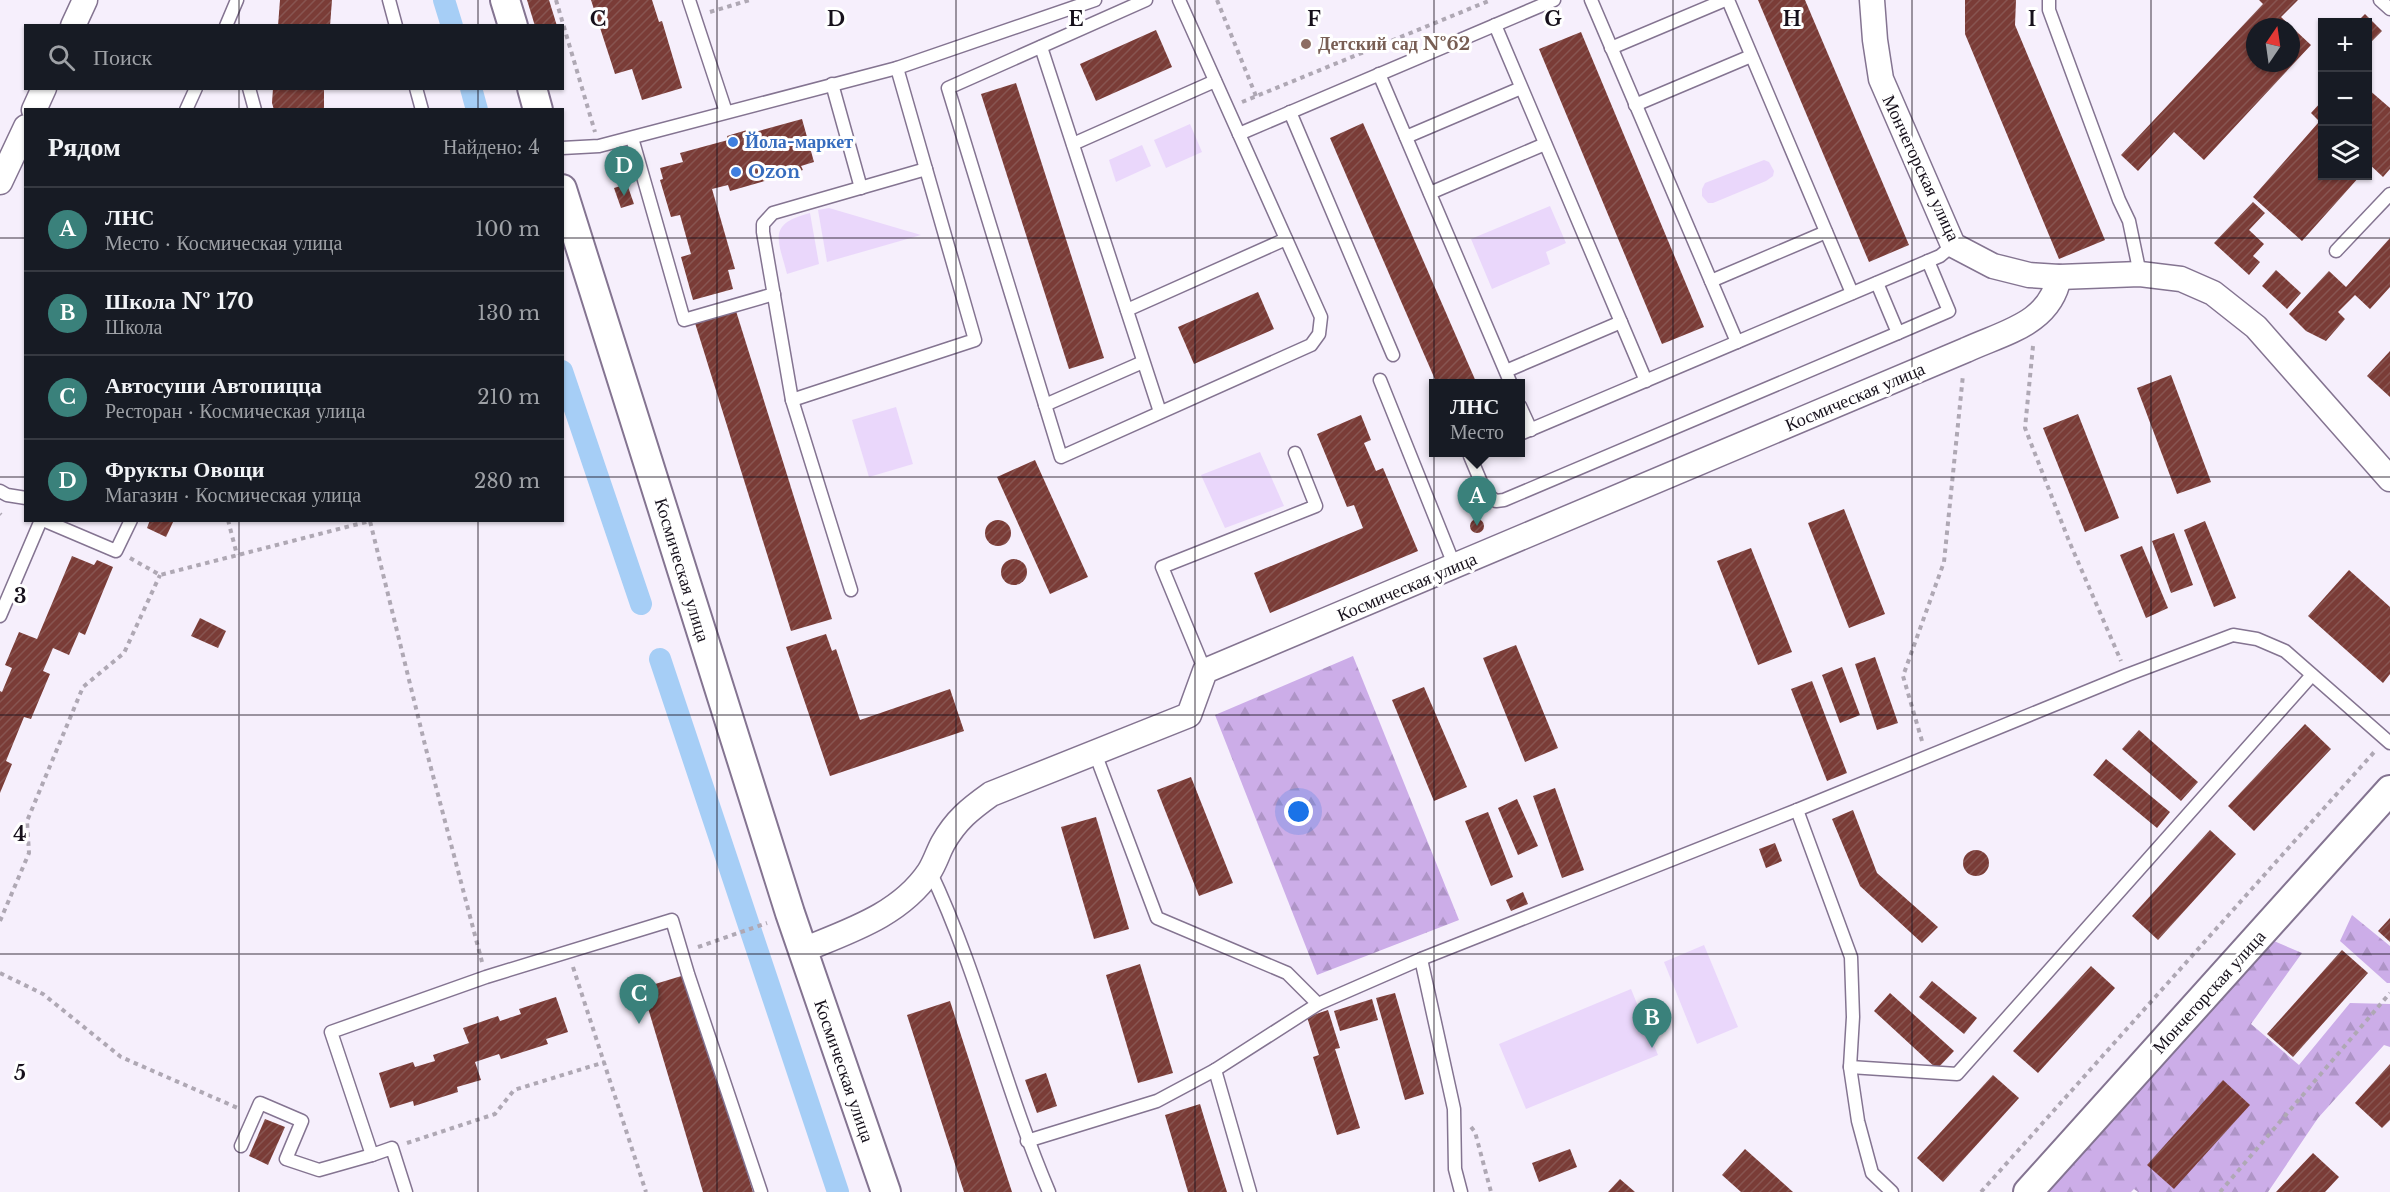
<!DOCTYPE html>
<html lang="ru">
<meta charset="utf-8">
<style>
body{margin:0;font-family:"Libre Baskerville",serif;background:#20242c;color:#f1f3f6}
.controls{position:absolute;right:18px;top:18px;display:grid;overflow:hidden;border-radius:0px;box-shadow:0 2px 4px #0004}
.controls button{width:54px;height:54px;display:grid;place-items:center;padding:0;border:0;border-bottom:2px solid #363941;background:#171b24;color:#f1f3f6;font:30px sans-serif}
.compass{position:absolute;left:2246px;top:18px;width:54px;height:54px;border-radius:50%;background:#171b24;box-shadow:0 2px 4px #0004;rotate:13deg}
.you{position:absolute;left:1299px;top:812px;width:21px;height:21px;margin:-15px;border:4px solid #fff;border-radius:50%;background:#1a73e8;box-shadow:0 0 0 9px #1a73e833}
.badge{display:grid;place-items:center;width:39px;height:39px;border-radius:50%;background:#3a817b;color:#fff;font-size:20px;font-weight:700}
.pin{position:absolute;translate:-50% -50px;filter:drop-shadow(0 2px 3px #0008)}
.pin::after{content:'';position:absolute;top:32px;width:21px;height:18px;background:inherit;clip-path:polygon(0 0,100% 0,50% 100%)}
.popup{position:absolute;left:1429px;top:379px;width:96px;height:78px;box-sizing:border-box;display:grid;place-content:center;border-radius:0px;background:#171b24;filter:drop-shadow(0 2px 4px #0005);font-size:20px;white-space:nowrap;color:#9ea1a6}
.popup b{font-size:22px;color:#f1f3f6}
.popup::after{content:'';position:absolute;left:50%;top:100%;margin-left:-12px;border:12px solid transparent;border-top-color:#171b24}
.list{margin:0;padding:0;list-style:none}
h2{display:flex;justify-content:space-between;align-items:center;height:78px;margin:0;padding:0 24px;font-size:26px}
h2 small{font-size:20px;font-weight:400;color:#9ea1a6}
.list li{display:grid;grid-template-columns:39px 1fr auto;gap:18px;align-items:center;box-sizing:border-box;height:84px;padding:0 24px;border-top:2px solid #363941}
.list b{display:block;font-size:22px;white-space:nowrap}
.list p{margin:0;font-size:20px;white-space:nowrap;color:#9ea1a6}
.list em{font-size:20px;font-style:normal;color:#9ea1a6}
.icon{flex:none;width:33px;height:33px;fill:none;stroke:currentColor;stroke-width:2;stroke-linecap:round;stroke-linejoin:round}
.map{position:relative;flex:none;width:2390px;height:1192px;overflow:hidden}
.search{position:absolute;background:#171b24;box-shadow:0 2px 4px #0004;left:24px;top:24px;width:540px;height:66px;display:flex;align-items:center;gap:15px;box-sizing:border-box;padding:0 21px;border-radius:0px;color:#9ea1a6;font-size:22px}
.panel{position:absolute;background:#171b24;box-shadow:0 2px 4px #0004;left:24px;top:108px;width:540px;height:414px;border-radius:0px}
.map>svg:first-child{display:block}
</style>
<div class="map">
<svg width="2390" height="1192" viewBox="0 0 2390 1192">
<defs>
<pattern id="forest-firs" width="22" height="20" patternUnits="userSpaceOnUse" patternTransform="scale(1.5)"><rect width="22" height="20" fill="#ccade8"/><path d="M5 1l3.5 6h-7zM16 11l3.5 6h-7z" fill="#ae94c6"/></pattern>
<pattern id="building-hatch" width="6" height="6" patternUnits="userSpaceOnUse" patternTransform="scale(1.5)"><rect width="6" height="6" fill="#7a3c37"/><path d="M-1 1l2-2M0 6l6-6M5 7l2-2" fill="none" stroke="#875551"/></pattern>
</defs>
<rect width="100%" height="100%" fill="#f6effc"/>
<!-- forest -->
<g fill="url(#forest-firs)">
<path d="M1353 656 1459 920 1317 975 1215 715Z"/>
<path d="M2352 915 2390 946V983H2387L2340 941Z"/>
<path d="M2274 941 2302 953 2251 1024 2299 1065 2350 1003 2390 1004V1047L2384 1045 2318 1118 2268 1192H2138L2134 1189 2131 1192H2039Z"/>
</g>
<!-- green -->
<g fill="#ead7fb">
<path d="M1190 124 1202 152 1166 168 1154 140Z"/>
<path d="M1142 145 1151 166 1116 182 1109 160Z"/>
<path d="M1764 160 1769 162 1774 171 1773 176 1766 181 1713 203H1708L1702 196V189L1705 183Z"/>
<path d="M1550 206 1566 243 1546 252 1550 264 1492 289 1471 239Z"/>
<path d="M829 208 921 235 827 262 818 210Z"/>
<path d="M810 213 819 264 787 274C778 239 767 224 810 213Z"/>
<path d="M896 407 913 464 869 477 852 420Z"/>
<path d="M1260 452 1284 506 1225 528 1201 475Z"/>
<path d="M1704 945 1738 1027 1697 1044 1664 962Z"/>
<path d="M1631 989 1658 1055 1526 1109 1499 1044Z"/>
</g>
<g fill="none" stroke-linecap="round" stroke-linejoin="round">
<!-- canal -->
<g stroke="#a6cef6" stroke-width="22">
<path d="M444 0 452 26"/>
<path d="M471 88 477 110"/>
<path d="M562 371 641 604"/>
<path d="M660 659 838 1192"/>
</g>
</g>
<!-- building -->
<g fill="url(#building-hatch)" fill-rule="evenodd">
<path d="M280 0H332L330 26H278Z"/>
<path d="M527 0H549L557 26H535Z"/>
<path d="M591 0H652L659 22 662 21 682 88 642 100 632 69 615 74Z"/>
<path d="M1758 0H1805L1909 245 1869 262Z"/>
<path d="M1965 0H2016L2015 25 2105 240 2059 259 1965 34Z"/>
<path d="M2259 0H2298L2281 17 2311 45 2204 160 2174 132 2138 171 2121 155 2263 4ZM2255 27H2291V63H2255Z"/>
<path d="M2365 14 2382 31 2368 45V22H2357Z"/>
<path d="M1156 30 1172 67 1096 101 1080 64Z"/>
<path d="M1581 32 1704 327 1662 344 1539 49Z"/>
<path d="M1016 83 1104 358 1069 369 981 94Z"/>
<path d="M273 88H324V110H274L272 103Z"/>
<path d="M2368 89 2390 108V169L2383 177 2368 163Z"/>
<path d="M2322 101V124L2311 113Z"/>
<path d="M802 119 814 162 801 166 803 170 730 191 728 185 712 189 735 269 728 270 733 289 693 300 681 257 691 254 680 215 671 217 660 180 663 179 660 168 683 162 680 153 728 140 727 136 747 130 748 134Z"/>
<path d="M1363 123 1385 173 1477 384H1437L1330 138Z"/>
<path d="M2318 123 2322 126V176H2360L2302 241 2253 197Z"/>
<path d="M627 184 634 204 621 208 614 188Z"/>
<path d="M2253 202 2265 213 2249 230 2264 244 2253 256 2260 262 2249 275 2214 243Z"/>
<path d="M2390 238V287L2370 309 2355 295 2338 312 2345 319 2326 341 2306 331 2289 314 2329 271 2346 287Z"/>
<path d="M2276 270 2301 293 2287 309 2262 286Z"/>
<path d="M1258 292 1274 329 1194 364 1178 327Z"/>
<path d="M736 311 832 619 791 631 695 323Z"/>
<path d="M2390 351V397L2367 376Z"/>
<path d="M2171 375 2211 482 2177 494 2137 388Z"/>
<path d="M2078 414 2119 518 2085 532 2043 428Z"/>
<path d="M1361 415 1371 440 1364 443 1376 471 1383 468 1418 551 1270 613 1254 573 1363 528 1354 505 1347 507 1317 434Z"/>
<path d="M1035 460 1088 577 1050 594 997 477Z"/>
<path d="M1844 509 1885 614 1849 628 1808 523Z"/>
<circle cx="1477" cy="526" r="7"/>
<path d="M150 520H174L166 537 147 528Z"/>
<circle cx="998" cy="533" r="13"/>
<path d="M2205 521 2236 598 2214 607 2184 530Z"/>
<path d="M2174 533 2193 585 2171 593 2152 541Z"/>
<path d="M2142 546 2168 608 2146 618 2120 555Z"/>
<path d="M1751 548 1792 652 1758 665 1717 561Z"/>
<path d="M72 556 94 565 97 560 113 567 85 635 79 632 69 655 53 648 43 671 50 674 31 719 24 717 6 761 12 764 0 793V691L2 692 12 668 5 665 19 632 37 639Z"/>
<circle cx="1014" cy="572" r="13"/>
<path d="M2349 570 2390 607V674L2383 683 2308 616Z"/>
<path d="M200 618 226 631 218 648 191 636Z"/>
<path d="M826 634 832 651 836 649 860 720 950 689 964 731 830 776 786 647Z"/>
<path d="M1516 645 1558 748 1525 762 1483 658Z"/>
<path d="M1875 657 1898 723 1877 730 1855 664Z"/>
<path d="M1842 667 1860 715 1840 723 1822 675Z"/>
<path d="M1812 681 1847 773 1827 781 1791 689Z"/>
<path d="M1424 687 1467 787 1434 801 1392 700Z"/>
<path d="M2305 724 2331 749 2254 831 2228 806Z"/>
<path d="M2139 730 2198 782 2181 801 2122 749Z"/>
<path d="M2106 759 2170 812 2157 828 2093 775Z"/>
<path d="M1191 777 1233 883 1199 896 1157 790Z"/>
<path d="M1555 788 1584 870 1562 878 1533 796Z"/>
<path d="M1517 799 1538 846 1518 855 1498 808Z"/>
<path d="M1853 810 1877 873 1938 927 1922 943 1860 886 1832 819Z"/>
<path d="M1488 812 1513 877 1491 886 1465 821Z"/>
<path d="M1096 817 1129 929 1094 939 1061 827Z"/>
<path d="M2210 830 2236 854 2158 940 2132 916Z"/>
<path d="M1775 843 1782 861 1766 868 1759 849Z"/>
<circle cx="1976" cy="863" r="13"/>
<path d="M1523 892 1528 904 1511 911 1506 900Z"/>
<path d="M2390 918V942L2378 931Z"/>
<path d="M2342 950 2368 973 2293 1057 2267 1034Z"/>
<path d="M1140 964 1173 1073 1138 1083 1106 975Z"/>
<path d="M2091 966 2115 988 2038 1073 2013 1051Z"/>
<path d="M688 974 753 1192H703L642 988Z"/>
<path d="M1932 981 1977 1018 1964 1034 1919 997Z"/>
<path d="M1395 993 1424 1094 1405 1100 1376 998Z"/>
<path d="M1890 993 1954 1051 1937 1069 1874 1011Z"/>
<path d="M556 997 568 1032 546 1039 548 1044 501 1059 499 1054 475 1062 481 1080 457 1087 458 1092 414 1106 413 1101 390 1108 379 1073 413 1062 415 1067 435 1061 433 1055 469 1043 463 1028 498 1016 500 1021 521 1014 519 1009Z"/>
<path d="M1372 999 1378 1020 1340 1031 1334 1011Z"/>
<path d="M950 1001 981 1097 1012 1192H964L907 1015Z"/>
<path d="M1328 1010 1340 1048 1335 1049 1360 1128 1337 1135 1313 1057 1319 1055 1307 1017Z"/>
<path d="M2390 1064V1120L2382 1128 2355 1103Z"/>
<path d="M1046 1073 1057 1106 1037 1113 1025 1080Z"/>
<path d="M1993 1075 2019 1098 1943 1182 1917 1158Z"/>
<path d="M2223 1080 2250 1105 2174 1189 2147 1165Z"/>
<path d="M1200 1104 1209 1134 1227 1192H1188L1165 1115Z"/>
<path d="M265 1119 285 1127 268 1165 249 1156Z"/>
<path d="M1570 1149 1577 1167 1539 1182 1532 1163Z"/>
<path d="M1745 1149 1793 1192H1741L1722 1175Z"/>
<path d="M2313 1153 2339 1177 2325 1192H2276Z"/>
<path d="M1620 1179 1635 1192H1608Z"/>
</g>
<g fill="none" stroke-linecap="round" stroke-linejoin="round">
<!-- service casing -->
<g stroke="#847491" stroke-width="15">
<g id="service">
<path d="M389 0 396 26"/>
<path d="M689 0 726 112"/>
<path d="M1146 0 948 88 1061 457 1311 345 1319 334 1321 317 1179 0"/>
<path d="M1591 0 1737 342"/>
<path d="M1728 0 1852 293"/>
<path d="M2049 0V10L2119 200 2129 221 2140 274"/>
<path d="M2380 0 2390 9"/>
<path d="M1495 25 1646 381"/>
<path d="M226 26 237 0"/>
<path d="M1041 47 1160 412"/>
<path d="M1611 48 1725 0"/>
<path d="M1379 74 1511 384"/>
<path d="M832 84 861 188"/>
<path d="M249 88 255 110"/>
<path d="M416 88 422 110"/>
<path d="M1635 105 1751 56"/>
<path d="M186 110 196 88"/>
<path d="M1290 112 1393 355"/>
<path d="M1239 134 1554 0"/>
<path d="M1406 137 1521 88"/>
<path d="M632 138 684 320 774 294"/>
<path d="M1073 144 1215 81"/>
<path d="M562 148 599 146 897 68 1095 0"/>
<path d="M1430 193 1545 144"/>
<path d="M2336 251 2390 194"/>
<path d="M1711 281 1826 232"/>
<path d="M1877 283 1898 333"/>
<path d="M1127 310 1286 239"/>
<path d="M1506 371 1621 322"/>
<path d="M1380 380 1455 567"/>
<path d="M792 400 975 340 897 68"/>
<path d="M1045 405 1143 362"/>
<path d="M1520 406 1531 430"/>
<path d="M1520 434 1940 256 1953 245"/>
<path d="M1470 456 1486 494 1496 501 1504 500 1898 333 1949 311 1928 261"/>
<path d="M0 491 7 495 26 498"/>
<path d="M43 520 116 551 131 520"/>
<path d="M851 590 792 400 763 232V224L773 213 926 169"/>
<path d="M0 616 41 520"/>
<path d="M1205 671 1162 567 1316 506 1295 453"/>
<path d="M1095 753 1157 918 1287 973 1318 1004"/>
<path d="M1797 810 1851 957 1853 1017 1850 1067 1858 1121 1872 1173 1892 1192"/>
<path d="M930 871C979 974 1004 1087 1049 1192"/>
<path d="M1421 959 1454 1109 1455 1169 1461 1192"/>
<path d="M1850 1067 1957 1074 2312 675"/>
<path d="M1215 1070 1250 1192"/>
<path d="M1027 1141 1157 1101 1215 1070 1318 1004 1421 959 1797 810 2127 675 2233 635 2257 639 2285 651 2390 743"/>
<path d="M241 1146 260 1103 302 1121 286 1159 319 1170 372 1155"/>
<path d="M406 1192 392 1148 372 1155 331 1032 486 977 672 920 688 974 761 1192"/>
</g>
</g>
<!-- minor casing -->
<g stroke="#847491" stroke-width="27">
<g id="minor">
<path d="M1872 0 1875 40 1881 79 1953 245 1993 266 2029 275 2059 277 2140 274 2181 279 2213 293 2256 327 2390 479"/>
<path d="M73 26 85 0"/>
<path d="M34 110 44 88"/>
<path d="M0 182 26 127"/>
<path d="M803 950C849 931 900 915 929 872 935 863 938 852 943 843 956 820 970 809 991 794L1189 715 1205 671 1966 350C2005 332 2050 324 2059 277"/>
</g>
</g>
<!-- tertiary casing -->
<g stroke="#847491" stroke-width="32">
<g id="tertiary">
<path d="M505 0 513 26"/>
<path d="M532 88 538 110"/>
<path d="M562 189 790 913 886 1192"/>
<path d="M2028 1192 2390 790"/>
</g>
</g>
<!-- path -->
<g stroke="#afa8b4" stroke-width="4" stroke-dasharray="4.5 4.5" stroke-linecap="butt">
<path d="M556 0 595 132"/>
<path d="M1217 0 1256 96"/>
<path d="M710 12 750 0"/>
<path d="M1242 102 1491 0"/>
<path d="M2033 346 2025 428 2069 541 2121 661"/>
<path d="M0 514 1 515"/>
<path d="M228 520 237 555"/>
<path d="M130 558 160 575 370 521 426 749 482 962"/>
<path d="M1922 741 1903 676 1944 562 1963 375"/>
<path d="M0 921 29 853 27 821 83 687 124 653 160 575"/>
<path d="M698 947 767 923"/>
<path d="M573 967 646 1192"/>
<path d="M0 973 43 994 121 1057 240 1109"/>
<path d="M1471 1127 1475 1132 1491 1192"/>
<path d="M407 1143 495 1114 514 1090 605 1062"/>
<path d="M1981 1192 2376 750"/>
<path d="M2220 1192 2390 993"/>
</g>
<!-- service -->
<use href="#service" stroke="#fff" stroke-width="12"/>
<!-- minor -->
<use href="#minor" stroke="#fff" stroke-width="24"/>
<!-- tertiary -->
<use href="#tertiary" stroke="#fff" stroke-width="28"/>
</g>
<!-- grid -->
<path fill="none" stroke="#16101b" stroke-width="1.5" stroke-opacity="0.55" d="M239 0V26M478 0V26M717 0V1192M956 0V1192M1195 0V1192M1434 0V1192M1673 0V1192M1912 0V1192M2151 0V1192M239 88V110M478 88V110M0 238H26M562 238H2390M0 477H26M562 477H2390M239 520V1192M478 520V1192M0 715H2390M0 954H2390"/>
<!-- markers -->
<circle fill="#8d6e63" stroke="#fff" stroke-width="2" cx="1306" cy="44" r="6"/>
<g fill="#3f7fe0" stroke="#fff" stroke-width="2">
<circle cx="733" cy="142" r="6"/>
<circle cx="736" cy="172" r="6"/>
</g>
<g text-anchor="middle" stroke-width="6" stroke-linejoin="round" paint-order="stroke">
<!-- education labels -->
<g font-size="18" font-weight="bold" fill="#785e54" stroke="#fff" text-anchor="start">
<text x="1318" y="50">Детский сад №62</text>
</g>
<!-- shop labels -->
<g font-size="18" font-weight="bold" fill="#366cbe" stroke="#fff" text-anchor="start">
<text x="745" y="148">Йола-маркет</text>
<text x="748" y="178">Ozon</text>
</g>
<!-- street labels -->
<g font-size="18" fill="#16101b" stroke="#fff">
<text transform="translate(1921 168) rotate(65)" y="6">Мончегорская улица</text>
<text transform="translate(1855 397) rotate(-23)" y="6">Космическая улица</text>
<text transform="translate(682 570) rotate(73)" y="6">Космическая улица</text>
<text transform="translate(1407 587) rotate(-23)" y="6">Космическая улица</text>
<text transform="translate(2209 992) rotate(-48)" y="6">Мончегорская улица</text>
<text transform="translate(844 1071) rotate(71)" y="6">Космическая улица</text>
</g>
</g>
<g font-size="20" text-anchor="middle" font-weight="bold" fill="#16101b" stroke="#fff" stroke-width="6" stroke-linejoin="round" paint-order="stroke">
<text x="598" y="26">C</text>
<text x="836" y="26">D</text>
<text x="1076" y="26">E</text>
<text x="1314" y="26">F</text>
<text x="1553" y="26">G</text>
<text x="1792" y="26">H</text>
<text x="2032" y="26">I</text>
<text x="20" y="603">3</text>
<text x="20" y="841">4</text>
<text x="20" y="1080">5</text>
</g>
</svg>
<div class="controls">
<button>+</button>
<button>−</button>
<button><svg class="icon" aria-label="layers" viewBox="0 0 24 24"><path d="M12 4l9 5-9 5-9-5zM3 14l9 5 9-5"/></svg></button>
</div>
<svg class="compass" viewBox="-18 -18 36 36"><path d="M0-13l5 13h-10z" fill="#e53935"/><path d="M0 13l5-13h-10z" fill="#9ea1a6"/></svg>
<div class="you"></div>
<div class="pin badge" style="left:1477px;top:526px">A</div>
<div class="popup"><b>ЛНС</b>Место</div>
<div class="pin badge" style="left:1652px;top:1048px">B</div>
<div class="pin badge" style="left:639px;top:1024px">C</div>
<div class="pin badge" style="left:624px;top:196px">D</div>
<div class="search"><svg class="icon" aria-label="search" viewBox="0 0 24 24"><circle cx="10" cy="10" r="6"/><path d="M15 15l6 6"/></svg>Поиск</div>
<section class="panel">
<h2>Рядом<small>Найдено: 4</small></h2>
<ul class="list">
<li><span class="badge">A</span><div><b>ЛНС</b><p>Место · Космическая улица</p></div><em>100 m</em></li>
<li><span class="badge">B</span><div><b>Школа № 170</b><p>Школа</p></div><em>130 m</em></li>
<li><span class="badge">C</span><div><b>Автосуши Автопицца</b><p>Ресторан · Космическая улица</p></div><em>210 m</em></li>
<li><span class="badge">D</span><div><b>Фрукты Овощи</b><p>Магазин · Космическая улица</p></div><em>280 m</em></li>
</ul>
</section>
</div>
